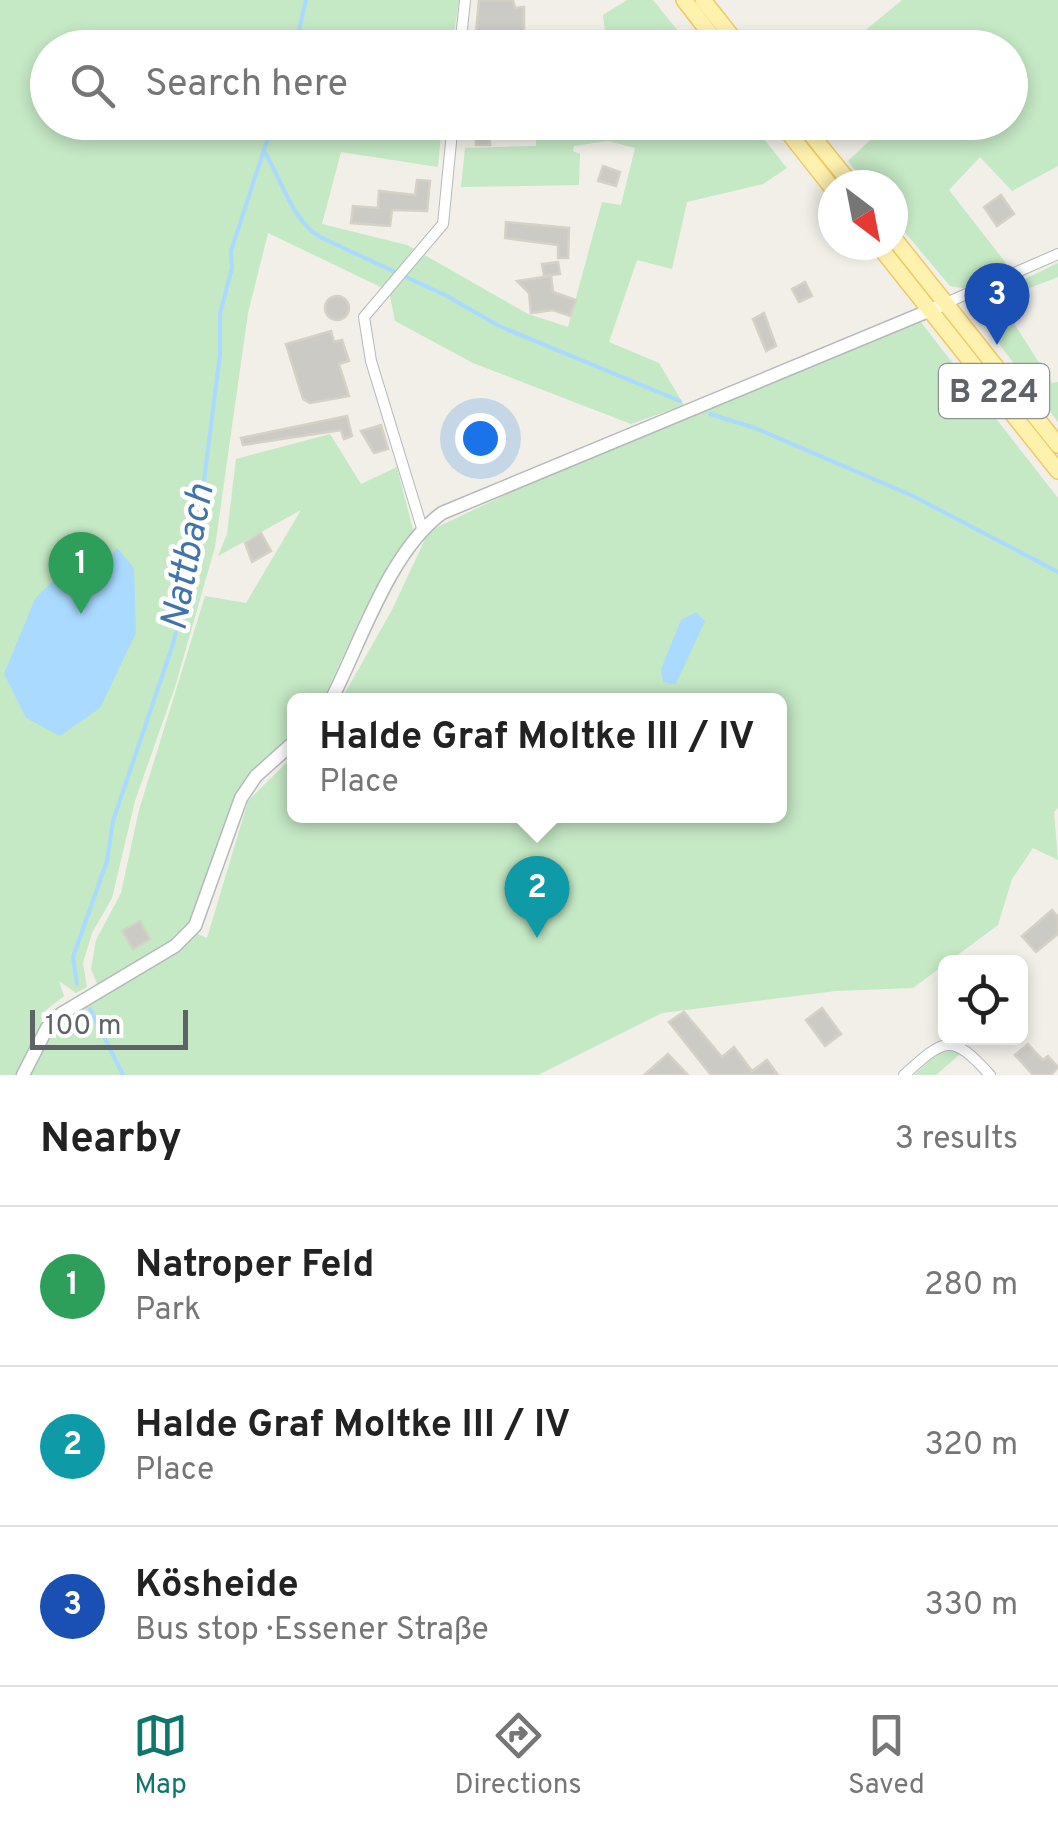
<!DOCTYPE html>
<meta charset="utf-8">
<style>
body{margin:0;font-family:Overpass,sans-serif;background:#f6f6f6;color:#222}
.controls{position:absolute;right:30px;bottom:30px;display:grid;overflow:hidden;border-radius:15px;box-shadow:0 5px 15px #0003}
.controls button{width:90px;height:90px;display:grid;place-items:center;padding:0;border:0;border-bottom:2px solid #e0e0e0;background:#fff;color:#222;font:50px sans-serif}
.compass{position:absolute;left:818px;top:170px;width:90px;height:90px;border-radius:50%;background:#fff;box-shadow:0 5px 15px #0003;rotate:148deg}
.scale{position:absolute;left:30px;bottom:25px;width:158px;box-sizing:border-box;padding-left:10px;border:5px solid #5f6368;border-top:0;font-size:28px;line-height:35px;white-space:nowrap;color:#5f6368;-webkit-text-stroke:8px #fff;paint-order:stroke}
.you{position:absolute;left:480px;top:438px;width:35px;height:35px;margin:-25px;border:8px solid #fff;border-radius:50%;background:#1a73e8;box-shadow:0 0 0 15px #1a73e833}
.badge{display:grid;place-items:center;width:65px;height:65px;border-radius:50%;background:#0f766e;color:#fff;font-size:32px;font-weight:700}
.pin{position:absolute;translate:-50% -82px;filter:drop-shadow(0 2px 5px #0008)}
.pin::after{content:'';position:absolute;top:52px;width:35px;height:30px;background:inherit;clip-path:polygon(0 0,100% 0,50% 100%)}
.popup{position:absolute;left:287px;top:693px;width:500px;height:130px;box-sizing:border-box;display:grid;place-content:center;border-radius:15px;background:#fff;filter:drop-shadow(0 2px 8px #0005);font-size:32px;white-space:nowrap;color:#767676}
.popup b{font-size:38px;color:#222}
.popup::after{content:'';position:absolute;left:50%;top:100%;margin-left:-20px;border:20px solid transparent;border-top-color:#fff}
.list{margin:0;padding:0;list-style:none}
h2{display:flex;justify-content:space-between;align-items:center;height:130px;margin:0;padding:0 40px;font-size:42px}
h2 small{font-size:32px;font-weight:400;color:#767676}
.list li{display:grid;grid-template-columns:65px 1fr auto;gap:30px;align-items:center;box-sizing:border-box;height:160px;padding:0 40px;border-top:2px solid #e0e0e0}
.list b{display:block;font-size:38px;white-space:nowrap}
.list p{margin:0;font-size:32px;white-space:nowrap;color:#767676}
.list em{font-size:32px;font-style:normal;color:#767676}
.icon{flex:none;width:55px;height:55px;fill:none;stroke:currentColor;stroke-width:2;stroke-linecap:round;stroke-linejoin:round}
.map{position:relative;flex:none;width:1058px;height:1075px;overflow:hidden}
.search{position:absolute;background:#fff;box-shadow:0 5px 15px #0003;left:30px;right:30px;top:30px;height:110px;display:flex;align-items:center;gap:25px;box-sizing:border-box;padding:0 35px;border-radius:55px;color:#767676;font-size:38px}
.sheet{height:610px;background:#fff}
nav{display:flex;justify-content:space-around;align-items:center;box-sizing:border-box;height:140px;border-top:2px solid #e0e0e0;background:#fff;font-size:28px;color:#767676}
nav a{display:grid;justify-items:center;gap:5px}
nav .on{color:#0f766e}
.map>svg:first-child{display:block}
</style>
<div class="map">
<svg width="1058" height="1075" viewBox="0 0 1058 1075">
<rect width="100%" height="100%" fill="#f1efe8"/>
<!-- green -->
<g fill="#c5e8c5">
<path d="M0 0H459L452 47 48 48V122L442 123 438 167 341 152 322 224 407 245 528 314 568 327 602 202 621 205 635 148 608 141 574 146 573 151 580 154 579 185 461 187 465 148 536 146V123H751L787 168 763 184 687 202 672 269 637 260 609 342 659 363 684 405 631 424 473 363 395 321 389 291 268 233 248 313 215 547 175 687 135 801 112 898 92 933 83 963 87 987 76 993 59 981 64 996 41 1014 42 1028 20 1075H0Z"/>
<path d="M627 0H653L691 47H607L603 15Z"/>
<path d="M902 0H1058V166L1012 191 980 157 949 190 1009 267 963 288 950 286 893 218V185H867L848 161 888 123 1010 122V48L870 47 861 34Z"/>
<path d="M1058 263V277L999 300 1052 383 1058 382V422L978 316 979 301Z"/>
<path d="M920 321 1058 498V808L1054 812 1058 860 1033 848 1012 879 998 925 913 988 836 991 662 1013 538 1075H26L47 1036 63 1019 195 933 207 938 248 801 294 755V816H780V700H341L392 610 429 531 543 477Z"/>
<path d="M330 434 361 484 397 467 413 530 361 617 323 700H294V734L264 760 192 921 175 940 97 984 91 969 96 940 121 893 139 810 205 596 246 603 301 510 218 556 227 534 236 459Z"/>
<path d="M954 1049 961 1053 936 1075H914L937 1054Z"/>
</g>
<!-- water -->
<g fill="#aadaff">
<path d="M117 548 134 568 136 633 100 708 60 736 26 718 4 674 35 599 60 573H99Z"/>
<path d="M696 612 705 621 676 684 663 682 661 669 681 620Z"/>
</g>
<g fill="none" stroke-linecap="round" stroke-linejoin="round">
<!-- stream -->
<g stroke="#aadaff" stroke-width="4">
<path d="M295 48 306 0"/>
<path d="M264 151C282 180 291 219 320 237L447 296 499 326 680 401"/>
<path d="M710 414 755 428 913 496 1058 572"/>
<path d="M77 984 73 957 107 861 113 821 173 644 193 568 220 354V314L232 268 231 251 273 122"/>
<path d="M90 1009 123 1075"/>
</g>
</g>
<!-- building -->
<g fill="#cccac5" stroke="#d6d1c6" stroke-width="2.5">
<path d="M479 0H513L515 8 524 7V32H518V40H502V33L476 32Z"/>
<path d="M475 126H489L490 145H476Z"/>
<path d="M603 166 620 172 616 186 598 181Z"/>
<path d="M417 180 430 181 427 211 392 210 390 226 351 223 353 206 378 208 379 191 415 195Z"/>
<path d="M1001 195 1014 214 997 226 984 207Z"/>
<path d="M506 222 569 228 568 258H558V245L505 238Z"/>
<path d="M558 262 560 274 544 276 542 264Z"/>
<path d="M551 276 553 292 576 300 570 316 553 310 531 313 529 293 517 281Z"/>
<path d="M805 282 812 296 799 302 792 289Z"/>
<circle cx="337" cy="308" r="12"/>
<path d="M764 313 776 346 766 351 753 319Z"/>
<path d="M331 331 334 342 342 340 349 361 339 364 349 396 310 403 303 399 286 344Z"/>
<path d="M347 416 352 436 344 439 341 430 243 445 241 438Z"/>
<path d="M381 425 388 449 374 453 361 431Z"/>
<path d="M261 533 271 551 252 562 245 543Z"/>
<path d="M1052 910 1058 917V934L1036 952 1022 936Z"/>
<path d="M140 921 150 939 133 949 122 931Z"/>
<path d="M822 1008 841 1034 825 1046 806 1020Z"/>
<path d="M684 1012 722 1057 734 1047 752 1071 767 1060 778 1075H711L669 1022Z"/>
<path d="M1028 1044 1043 1060 1048 1056 1058 1067 1051 1075H1033L1015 1055Z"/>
<path d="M668 1054 688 1075H644Z"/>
</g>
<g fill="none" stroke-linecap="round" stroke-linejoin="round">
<!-- minor casing -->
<g stroke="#b5b8bc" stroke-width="12">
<g id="minor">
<path d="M460 48 465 0"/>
<path d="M946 303 1058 254"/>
<path d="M422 528 371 361 364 317 443 224 453 122"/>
<path d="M904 1075C945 1038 951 1032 990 1075"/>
</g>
</g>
<!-- tertiary casing -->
<g stroke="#b5b8bc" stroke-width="15">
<g id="tertiary">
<path d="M331 700C361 642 389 552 442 513L938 307"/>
<path d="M23 1075 47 1028 61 1014 175 946 195 926 241 798 256 776 294 742"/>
</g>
</g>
<!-- primary casing -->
<g stroke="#f2c960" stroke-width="18">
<g id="primary">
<path d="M684 0 721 48"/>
<path d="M703 0 741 48"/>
<path d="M780 122 833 189"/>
<path d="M801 122 852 185"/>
<path d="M893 237 1058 445"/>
<path d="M878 245 1058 471"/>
</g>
</g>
<!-- minor -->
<use href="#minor" stroke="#fff" stroke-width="10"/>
<!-- tertiary -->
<use href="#tertiary" stroke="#fff" stroke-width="12"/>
<!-- primary -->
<use href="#primary" stroke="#fff2af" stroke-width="15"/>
</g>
<g text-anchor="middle" stroke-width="9" stroke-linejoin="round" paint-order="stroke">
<!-- shield labels -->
<rect fill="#fff" stroke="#8f9295" stroke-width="2.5" x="939" y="364" width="110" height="54" rx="8"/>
<g font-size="32" font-weight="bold" fill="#5f6368">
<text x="994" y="402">B 224</text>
</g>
<!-- water labels -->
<g font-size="38" font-style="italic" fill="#4174aa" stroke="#fff">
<text transform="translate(186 557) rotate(-79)" y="13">Nattbach</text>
</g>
</g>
</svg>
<div class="controls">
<button><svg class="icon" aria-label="locate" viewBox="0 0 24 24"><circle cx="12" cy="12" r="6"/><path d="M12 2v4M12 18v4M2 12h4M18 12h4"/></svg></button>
</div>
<svg class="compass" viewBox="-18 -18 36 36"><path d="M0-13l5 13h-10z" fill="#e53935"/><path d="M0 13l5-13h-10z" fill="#767676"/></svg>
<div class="scale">100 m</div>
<div class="you"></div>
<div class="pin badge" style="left:81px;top:614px;background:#2e9e5b">1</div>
<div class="pin badge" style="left:537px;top:938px;background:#0f9aa8">2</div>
<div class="popup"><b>Halde Graf Moltke III / IV</b>Place</div>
<div class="pin badge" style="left:997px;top:345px;background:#1a4fb4">3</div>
<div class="search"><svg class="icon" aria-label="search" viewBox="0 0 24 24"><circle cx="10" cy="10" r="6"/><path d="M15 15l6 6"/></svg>Search here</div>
</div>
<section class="sheet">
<h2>Nearby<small>3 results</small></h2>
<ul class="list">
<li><span class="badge" style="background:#2e9e5b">1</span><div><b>Natroper Feld</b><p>Park</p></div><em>280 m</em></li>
<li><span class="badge" style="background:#0f9aa8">2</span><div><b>Halde Graf Moltke III / IV</b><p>Place</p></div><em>320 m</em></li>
<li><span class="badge" style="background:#1a4fb4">3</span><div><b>Kösheide</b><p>Bus stop · Essener Straße</p></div><em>330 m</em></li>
</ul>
</section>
<nav>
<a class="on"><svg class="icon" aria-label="map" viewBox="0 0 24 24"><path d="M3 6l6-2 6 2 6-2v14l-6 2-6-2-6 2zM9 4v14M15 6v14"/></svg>Map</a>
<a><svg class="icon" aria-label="directions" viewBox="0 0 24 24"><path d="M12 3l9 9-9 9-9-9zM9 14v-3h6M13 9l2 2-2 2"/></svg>Directions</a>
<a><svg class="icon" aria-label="saved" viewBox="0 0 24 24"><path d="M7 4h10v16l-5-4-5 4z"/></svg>Saved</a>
</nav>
